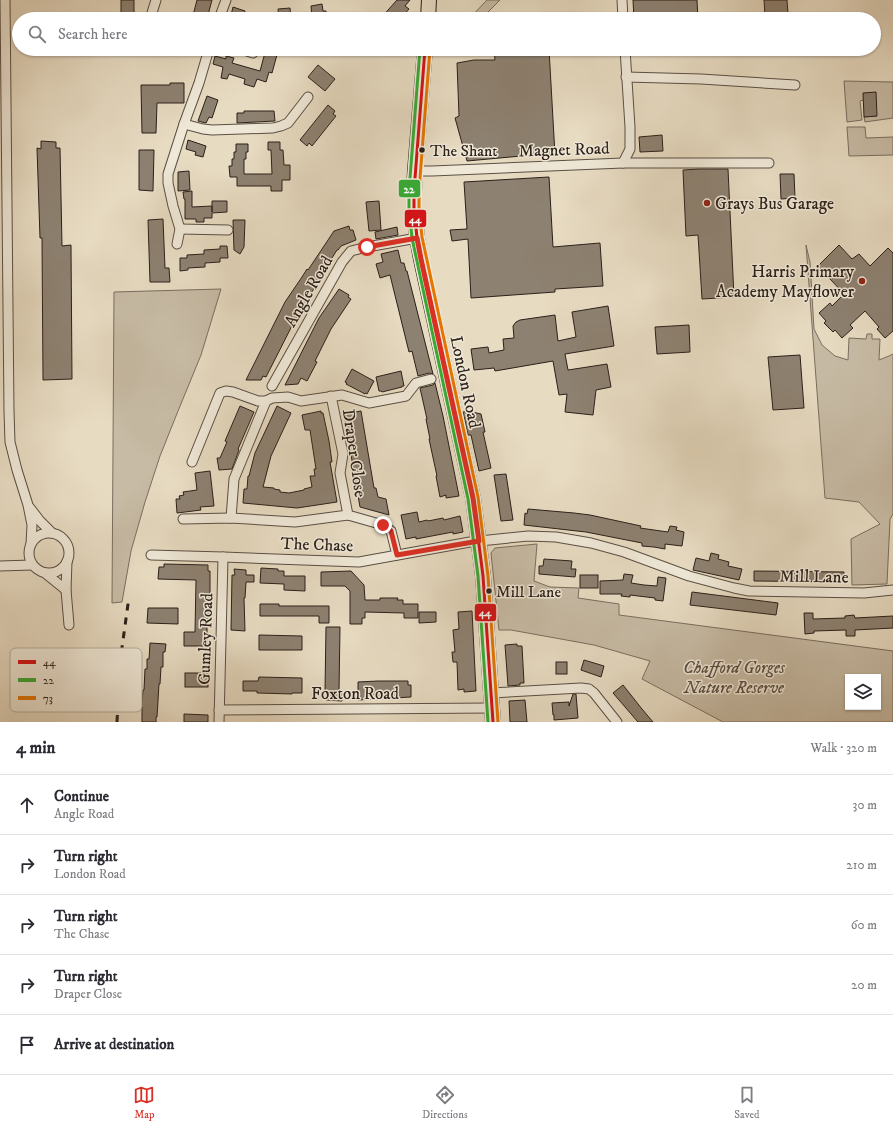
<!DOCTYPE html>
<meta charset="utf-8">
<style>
body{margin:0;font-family:"IM FELL DW Pica",serif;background:#f7f7f7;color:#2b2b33}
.controls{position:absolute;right:12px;bottom:12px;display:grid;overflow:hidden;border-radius:0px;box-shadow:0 1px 3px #0004}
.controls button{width:36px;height:36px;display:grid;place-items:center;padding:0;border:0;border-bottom:1px solid #e1e1e2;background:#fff;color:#2b2b33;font:20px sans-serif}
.stop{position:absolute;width:12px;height:12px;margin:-9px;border:3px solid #d93025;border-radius:50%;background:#fff}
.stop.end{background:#d93025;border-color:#fff;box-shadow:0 1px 4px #0008}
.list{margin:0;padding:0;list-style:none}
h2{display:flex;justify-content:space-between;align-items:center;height:52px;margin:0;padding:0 16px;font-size:17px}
h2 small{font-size:13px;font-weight:400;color:#7c7c81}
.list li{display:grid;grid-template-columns:26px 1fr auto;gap:12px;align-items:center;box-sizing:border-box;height:60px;padding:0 16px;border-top:1px solid #e1e1e2}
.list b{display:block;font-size:15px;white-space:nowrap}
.list p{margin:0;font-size:13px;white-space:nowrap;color:#7c7c81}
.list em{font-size:13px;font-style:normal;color:#7c7c81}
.icon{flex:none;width:22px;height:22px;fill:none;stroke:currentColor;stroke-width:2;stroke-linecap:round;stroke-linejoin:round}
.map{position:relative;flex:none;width:893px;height:722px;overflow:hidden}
.search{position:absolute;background:#fff;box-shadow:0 1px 3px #0004;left:12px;right:12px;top:12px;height:44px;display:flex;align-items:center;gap:10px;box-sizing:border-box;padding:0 14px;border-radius:22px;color:#7c7c81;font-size:15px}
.sheet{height:352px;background:#fff}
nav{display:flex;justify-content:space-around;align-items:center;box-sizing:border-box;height:56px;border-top:1px solid #e1e1e2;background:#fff;font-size:11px;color:#7c7c81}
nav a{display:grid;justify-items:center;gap:2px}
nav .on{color:#d93025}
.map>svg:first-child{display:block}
</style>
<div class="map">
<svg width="893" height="722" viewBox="0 0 893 722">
<rect width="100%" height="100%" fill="#e7dbc2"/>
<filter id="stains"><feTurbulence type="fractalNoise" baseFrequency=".005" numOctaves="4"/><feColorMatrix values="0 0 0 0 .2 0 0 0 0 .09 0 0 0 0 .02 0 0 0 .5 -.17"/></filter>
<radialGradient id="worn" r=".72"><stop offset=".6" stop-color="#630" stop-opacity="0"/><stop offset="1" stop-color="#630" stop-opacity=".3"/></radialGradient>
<!-- green -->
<g fill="#c7bba5" stroke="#796e60" fill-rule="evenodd">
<path d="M487 0H500L481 19H469Z"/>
<path d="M844 81 893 82V118L865 122 864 117 877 116 863 100 860 101 862 120 847 122Z"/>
<path d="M847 127H865L866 138 893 137V155L849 156Z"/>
<path d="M806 245 810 262 814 329 822 345 835 356 848 360 849 338 866 339 867 334H872V339H880L879 360 889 356 893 354V514L890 519 887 584 852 585 851 539 880 524 859 502 825 498Z"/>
<path d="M221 289 201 355 178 411 160 456 145 502 131 551 122 602 112 603 114 292Z"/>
<path d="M537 544 534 581 550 587 579 588 578 598 619 604V615L893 651V722H723L642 679 650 661 594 645 511 630H499L491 553 495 548ZM848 677H878V707H848Z"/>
</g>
<!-- building -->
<g fill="#8d8171" stroke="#2b201a">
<rect x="121" y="0" width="13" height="19"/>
<path d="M197 0H212L207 19H192Z"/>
<path d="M397 0H410L405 6 409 9 400 19H380Z"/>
<path d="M633 0H697L698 19H634Z"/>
<path d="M764 0H787L788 14 765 15Z"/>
<path d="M322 4 323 11H326L327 19H312L311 6Z"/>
<path d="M233 7 245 11 242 19 231 15Z"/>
<path d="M290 8 291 19H279L278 9Z"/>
<path d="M266 49H271L278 51 272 73 269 72 266 82 257 79 254 87 244 84 245 79 229 74 227 79 221 78 223 67 213 64 215 56 226 59V56L234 58 232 63 260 71Z"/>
<path d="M494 49H549L555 155 543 154 467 161 455 118 459 116 457 63 474 60H495Z"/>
<path d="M318 65 335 79 325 91 308 77Z"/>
<path d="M170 83H184V103H157L156 133H142L141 85H170Z"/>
<path d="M876 92 877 116 864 117 863 93Z"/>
<path d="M207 96 218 100 212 118 209 117 206 123 198 121Z"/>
<path d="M328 105 335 111 333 114 336 116 312 146 309 143 307 146 300 140Z"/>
<path d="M244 111H274L275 121 237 123V113H244Z"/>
<path d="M662 135 663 151 640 152 639 137Z"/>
<path d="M188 140 206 146 203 157 195 155 196 152 186 149Z"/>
<path d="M41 141 56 142V148H60L62 246 71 245 72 379 43 380 42 238H40L37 148 41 149Z"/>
<path d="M268 142H280V150H283L284 165H290V180H282V191H271V186H237V177H230L229 166H232V159H234V152H236V144H248V152H246V159H244V174H272L271 150H268Z"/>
<path d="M139 150H154L153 191 139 190Z"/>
<path d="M699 169H728L734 297 702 299 698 235 686 236 683 170Z"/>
<path d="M189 171 190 190 178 191V172Z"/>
<path d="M780 174H794L795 198 781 199Z"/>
<path d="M549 177 553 247 600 243 603 286 555 289V292L471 298 468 239 452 241 450 230 467 229 464 182Z"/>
<path d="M192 191V207L212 206V212V201H227V212L212 213V218H204V222H196V219H185V199H184L183 192Z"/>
<path d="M379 201 381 230 369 231 366 202Z"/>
<path d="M163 219 165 268H169L170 282H150L148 220Z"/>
<path d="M233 220H245L244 247 240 254 234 250Z"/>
<path d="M349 226 350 230H353L356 240 341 246 338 250H337L320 277 321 278 300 310 266 377 263 376 261 380H246L285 302 302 277 307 269 308 270 334 231Z"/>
<path d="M397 227 398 235 376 239 375 232Z"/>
<path d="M839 245 852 259 859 254 870 266 888 248 893 253V331L885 338 877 329 879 327 865 311 850 325 853 328 842 338 835 330 833 332 824 323 826 321 819 313 830 303 832 306 844 294 818 266Z"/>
<path d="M220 246H227L228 258H220V262L205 263V267L188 268V270L180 271V258H187V255L204 254V250L220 249Z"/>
<path d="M398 250 401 263H404L406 271H407L433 374 429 373 418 376 412 351 409 352 390 275 380 278 376 264 383 262 381 254Z"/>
<path d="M339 289 349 295 348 297 351 299 331 329 315 361 317 362 307 381 301 378 298 384 285 385 319 318Z"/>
<path d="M608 306 614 346 565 354 568 370 607 364 611 387 596 390 593 415 565 412 567 394 559 395 553 361 495 371 494 368 474 370 471 349 488 347 489 353 504 350 503 339 514 338 513 326 516 322 520 320 555 315 558 341 576 337 572 312Z"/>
<path d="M689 325 690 352 657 354 655 327Z"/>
<path d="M800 355 804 408 773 410 768 357Z"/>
<path d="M352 369 374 381 367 394 365 393V394L346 384 347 383 345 382Z"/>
<path d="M401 371 404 386H402V387L382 392 381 391H379L376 377Z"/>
<path d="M435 383 443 416 459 496 446 498V495L440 497 436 476H437L429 439H430L426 419H427L420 388 433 385Z"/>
<path d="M240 406 254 412 238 449 239 450 232 469 219 470 217 458H220L227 442 225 441Z"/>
<path d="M277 406 291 413 271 456 263 487 274 488V489L280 490V492L289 493 304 490V489L312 487 310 476H315L314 469H316L310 430H305L302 415 321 411V413H323L329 441 332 462H330L337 502 297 508 243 503 244 489H247L248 476H249L255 453Z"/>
<path d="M361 411 374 488H376L378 497 386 499 389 515 360 507 344 414Z"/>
<path d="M468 411 481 414 485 432H483L491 468 479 471 471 435H468L463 412Z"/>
<path d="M210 471 214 506 200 507 201 510 177 513 176 499H180L179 496 184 495 183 492 197 490 195 473Z"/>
<path d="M506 474 513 520 501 521 494 475Z"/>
<path d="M528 509 574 513 590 515 641 526 640 528 668 532 670 526 677 527 676 530 684 532 682 546 665 544V549L654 547 642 546V543L586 532 524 525 525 513 527 514Z"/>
<path d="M417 512 419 522 427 520 428 521 443 518 444 520 460 516 463 532 453 534V532L416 539V537L406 539 401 515Z"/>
<path d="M711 553 719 555 718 559 729 562 728 566 742 569 739 580 693 570 696 558 709 561Z"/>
<path d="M544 559 572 561 571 569H576L575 577 539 574V566H543Z"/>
<path d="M164 564 208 565V571H210V615H208V620H207V646H184V632H195L196 580 158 579 159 567H164Z"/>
<path d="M261 568 278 569V571H284V576H305V591L284 590V584L260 583Z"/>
<path d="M234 569 246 570V575H254V582H246L245 598H244L245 631 231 630 232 575H235Z"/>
<path d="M351 571 364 585 365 600H380V598H398L397 600H403V604H418V618H404V613L365 612V618H362V624H350V591L345 586H321V572Z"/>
<path d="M754 571 844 572V582L754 581Z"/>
<path d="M624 574 633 575 631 583 644 585 657 586 658 577 666 578 663 601 655 600V598L630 595V597L621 596 622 594H600V581L623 580Z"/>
<rect x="580" y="575" width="18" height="13"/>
<path d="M692 592 778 603 776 615 690 605Z"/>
<path d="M260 604H279V606H329V623H319V616H260Z"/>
<path d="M148 608H178V624L147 623Z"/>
<path d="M472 611 476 691 464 692V689L458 690 457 662H453L452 652H455L453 630 459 629 458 612Z"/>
<path d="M419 612H436V622L419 623Z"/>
<path d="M804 613H813V619L845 618V616L854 615 855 618 893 616V628L855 630V636H846V630L814 631V633L805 634Z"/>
<path d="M326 627H340L339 691H342V701L326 700 327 691H325Z"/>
<path d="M259 635 302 636V650H259Z"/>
<path d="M150 643 166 644 165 652H163V667H161L160 684H159L157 717H156V722H142V702L143 690H144L145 669H147V659H149Z"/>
<path d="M517 644V646H522L524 683H520V685L508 686 505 645Z"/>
<path d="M584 660 604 666 601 677 581 670Z"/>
<rect x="556" y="662" width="11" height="12"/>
<rect x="185" y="673" width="23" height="14"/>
<path d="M259 677 302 678V693H292V694L257 693V691H243V681H258Z"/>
<path d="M378 681H408V685H411V697L358 700V682Z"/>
<path d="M623 685 642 709 653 722H638L613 693Z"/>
<path d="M573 694H576L578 718 554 720V715H553L552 703 569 702V706Z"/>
<path d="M525 700 527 722H510L509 701Z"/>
<path d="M184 714 208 715V722H184Z"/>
</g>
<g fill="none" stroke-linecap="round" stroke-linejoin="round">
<!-- minor casing -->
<g stroke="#5a4f44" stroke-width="11">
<g id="minor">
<path d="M5 0 9 411 10 442 17 470 28 505 32 525 31 544"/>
<path d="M622 0 623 19"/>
<path d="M150 19 156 0"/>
<path d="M219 19 226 0"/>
<path d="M241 49 253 53"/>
<path d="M626 77 701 79 795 85"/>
<path d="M184 124 203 129 212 130 273 128 281 126 288 123 308 97"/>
<path d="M623 163 630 149V127L625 49"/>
<path d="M415 171H432L623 163H769"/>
<path d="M180 229 228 230"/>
<path d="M177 244 180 229 173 206 168 183V174L184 124 199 83 209 49"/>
<path d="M272 386 342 262 351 251 367 247 417 238"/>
<path d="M331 396 343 454 340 473 348 515 383 525 391 531 397 555"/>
<path d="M192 462 220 393 226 391 233 392 258 401H266L272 398 288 397 301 401 342 395 369 403 406 396 416 383 431 379"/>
<path d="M30 508 40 521 52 533"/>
<path d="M231 518 234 479 266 401"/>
<path d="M183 519 231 518 295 522 348 515"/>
<circle cx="49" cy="553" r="20"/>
<path d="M151 555 223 557 359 562 470 542 528 536 556 537 591 543 624 552 689 576 734 588 749 591 864 593 893 590"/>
<path d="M67 561 66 590 69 625"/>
<path d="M0 566 32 565"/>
<path d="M45 573 66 590"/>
<path d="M491 693 581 688 589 689 594 693 617 722"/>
<path d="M219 710 492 708"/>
<path d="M219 722 223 557"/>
</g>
</g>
<!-- primary casing -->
<g stroke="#2b201a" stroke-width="16">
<g id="primary">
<path d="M428 19 429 0"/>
<path d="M425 49 415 171 414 191V208L417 238 421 259 473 498 483 576 493 722"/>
</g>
</g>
<!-- minor -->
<use href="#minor" stroke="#efe8d7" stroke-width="9"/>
<!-- primary -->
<use href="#primary" stroke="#e7dbc2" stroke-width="14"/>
<!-- rail -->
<path stroke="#2b201a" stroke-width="3" stroke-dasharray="7 7" stroke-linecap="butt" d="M117 722 120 662 129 597"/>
<!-- bus-1 casing -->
<g stroke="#efe8d7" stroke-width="6">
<path id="bus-1" d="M425 49 414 191V208L417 238 473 498 483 576 493 722"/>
</g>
<!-- bus-2 casing -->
<g stroke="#efe8d7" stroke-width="6">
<path id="bus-2" d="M420 49 409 191V208L412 238 468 499 478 576 488 722"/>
</g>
<!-- bus-3 casing -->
<g stroke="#efe8d7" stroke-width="6">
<path id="bus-3" d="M430 49 419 191V208L422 237 478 497 488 576 498 722"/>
</g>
<!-- bus-1 -->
<use href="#bus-1" stroke="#d41317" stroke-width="3"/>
<!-- bus-2 -->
<use href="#bus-2" stroke="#39a935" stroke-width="3"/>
<!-- bus-3 -->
<use href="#bus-3" stroke="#e47501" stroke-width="3"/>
</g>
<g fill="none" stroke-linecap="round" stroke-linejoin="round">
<!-- route -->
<path stroke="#d93025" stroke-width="5" d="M367 247 417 238 421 259 473 498 479 541 397 555 391 531 383 525"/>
</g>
<!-- markers -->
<g fill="#2b201a" stroke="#efe8d7" stroke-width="1.5">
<circle cx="422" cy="150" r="3.5"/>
<circle cx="489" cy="591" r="3.5"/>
</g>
<g fill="#8f2418" stroke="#efe8d7" stroke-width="1.5">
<circle cx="707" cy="203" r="4"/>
<circle cx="862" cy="281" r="4"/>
</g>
<g text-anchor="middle" stroke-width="3" stroke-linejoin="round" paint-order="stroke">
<!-- bus labels -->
<g font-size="16" fill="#2b201a" stroke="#efe8d7" text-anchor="start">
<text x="430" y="156">The Shant</text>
<text x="496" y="597">Mill Lane</text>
</g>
<!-- street labels -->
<g font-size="17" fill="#2b201a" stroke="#efe8d7">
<text transform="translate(564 149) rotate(-2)" y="6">Magnet Road</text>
<text transform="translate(308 291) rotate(-60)" y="6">Angle Road</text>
<text transform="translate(466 382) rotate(78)" y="6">London Road</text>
<text transform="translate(355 453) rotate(82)" y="6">Draper Close</text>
<text transform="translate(317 544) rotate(2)" y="6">The Chase</text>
<text transform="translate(814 576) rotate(1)" y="6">Mill Lane</text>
<text transform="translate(205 639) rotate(-88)" y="6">Gumley Road</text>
<text x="355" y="699">Foxton Road</text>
</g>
<!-- poi labels -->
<g font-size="17" fill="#2b201a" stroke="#efe8d7" text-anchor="start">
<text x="715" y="209">Grays Bus Garage</text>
<text x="854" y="277" text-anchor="end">Harris Primary<tspan x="854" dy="20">Academy Mayflower</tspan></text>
</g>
<!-- park labels -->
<g font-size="17" font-style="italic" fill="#5a4e44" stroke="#efe8d7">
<text x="734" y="673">Chafford Gorges<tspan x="734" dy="20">Nature Reserve</tspan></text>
</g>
</g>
<!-- legend -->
<rect x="10" y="648" width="132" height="64" rx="6" fill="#efe8d7" stroke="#b4ac9e" stroke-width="1"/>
<rect x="18" y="660" width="18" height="4" fill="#d41317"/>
<rect x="18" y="678" width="18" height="4" fill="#39a935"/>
<rect x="18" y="696" width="18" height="4" fill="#e47501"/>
<g font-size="11" fill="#2b201a">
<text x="43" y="666">44</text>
<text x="43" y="684">22</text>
<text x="43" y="702">73</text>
</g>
<g stroke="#efe8d7" stroke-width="1.5">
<rect x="398" y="179" width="23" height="19" rx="4" fill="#39a935"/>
<rect x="404" y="209" width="23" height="19" rx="4" fill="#d41317"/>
<rect x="474" y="603" width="23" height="19" rx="4" fill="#d41317"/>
</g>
<g font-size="11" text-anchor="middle" font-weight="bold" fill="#fff">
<text x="409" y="193">22</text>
<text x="415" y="223">44</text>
<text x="485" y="616">44</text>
</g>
<rect width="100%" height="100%" filter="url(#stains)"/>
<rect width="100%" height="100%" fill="url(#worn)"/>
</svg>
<div class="controls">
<button><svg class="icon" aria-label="layers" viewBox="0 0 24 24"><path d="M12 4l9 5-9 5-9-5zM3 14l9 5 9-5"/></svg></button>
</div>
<div class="stop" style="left:367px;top:247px"></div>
<div class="stop end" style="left:383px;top:525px"></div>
<div class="search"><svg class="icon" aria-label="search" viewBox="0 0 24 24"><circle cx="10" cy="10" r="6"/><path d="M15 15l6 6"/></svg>Search here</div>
</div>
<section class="sheet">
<h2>4 min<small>Walk · 320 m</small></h2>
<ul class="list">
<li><svg class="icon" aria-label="ahead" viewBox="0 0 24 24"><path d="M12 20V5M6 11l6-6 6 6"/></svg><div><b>Continue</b><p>Angle Road</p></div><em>30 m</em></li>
<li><svg class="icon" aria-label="right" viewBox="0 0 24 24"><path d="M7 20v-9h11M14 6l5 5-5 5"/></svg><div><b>Turn right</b><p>London Road</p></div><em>210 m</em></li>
<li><svg class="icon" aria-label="right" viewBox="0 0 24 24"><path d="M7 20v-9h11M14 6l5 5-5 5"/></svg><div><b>Turn right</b><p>The Chase</p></div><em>60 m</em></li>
<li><svg class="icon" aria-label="right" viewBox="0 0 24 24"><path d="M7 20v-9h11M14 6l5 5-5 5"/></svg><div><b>Turn right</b><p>Draper Close</p></div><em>20 m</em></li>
<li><svg class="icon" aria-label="arrive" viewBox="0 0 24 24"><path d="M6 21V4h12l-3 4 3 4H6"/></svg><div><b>Arrive at destination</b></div></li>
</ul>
</section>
<nav>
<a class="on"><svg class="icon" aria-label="map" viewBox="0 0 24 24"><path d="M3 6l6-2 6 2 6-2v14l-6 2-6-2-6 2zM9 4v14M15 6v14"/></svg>Map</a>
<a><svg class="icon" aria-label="directions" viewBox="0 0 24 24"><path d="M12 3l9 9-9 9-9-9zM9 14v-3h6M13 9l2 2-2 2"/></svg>Directions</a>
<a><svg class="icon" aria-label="saved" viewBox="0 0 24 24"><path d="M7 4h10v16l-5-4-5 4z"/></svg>Saved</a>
</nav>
